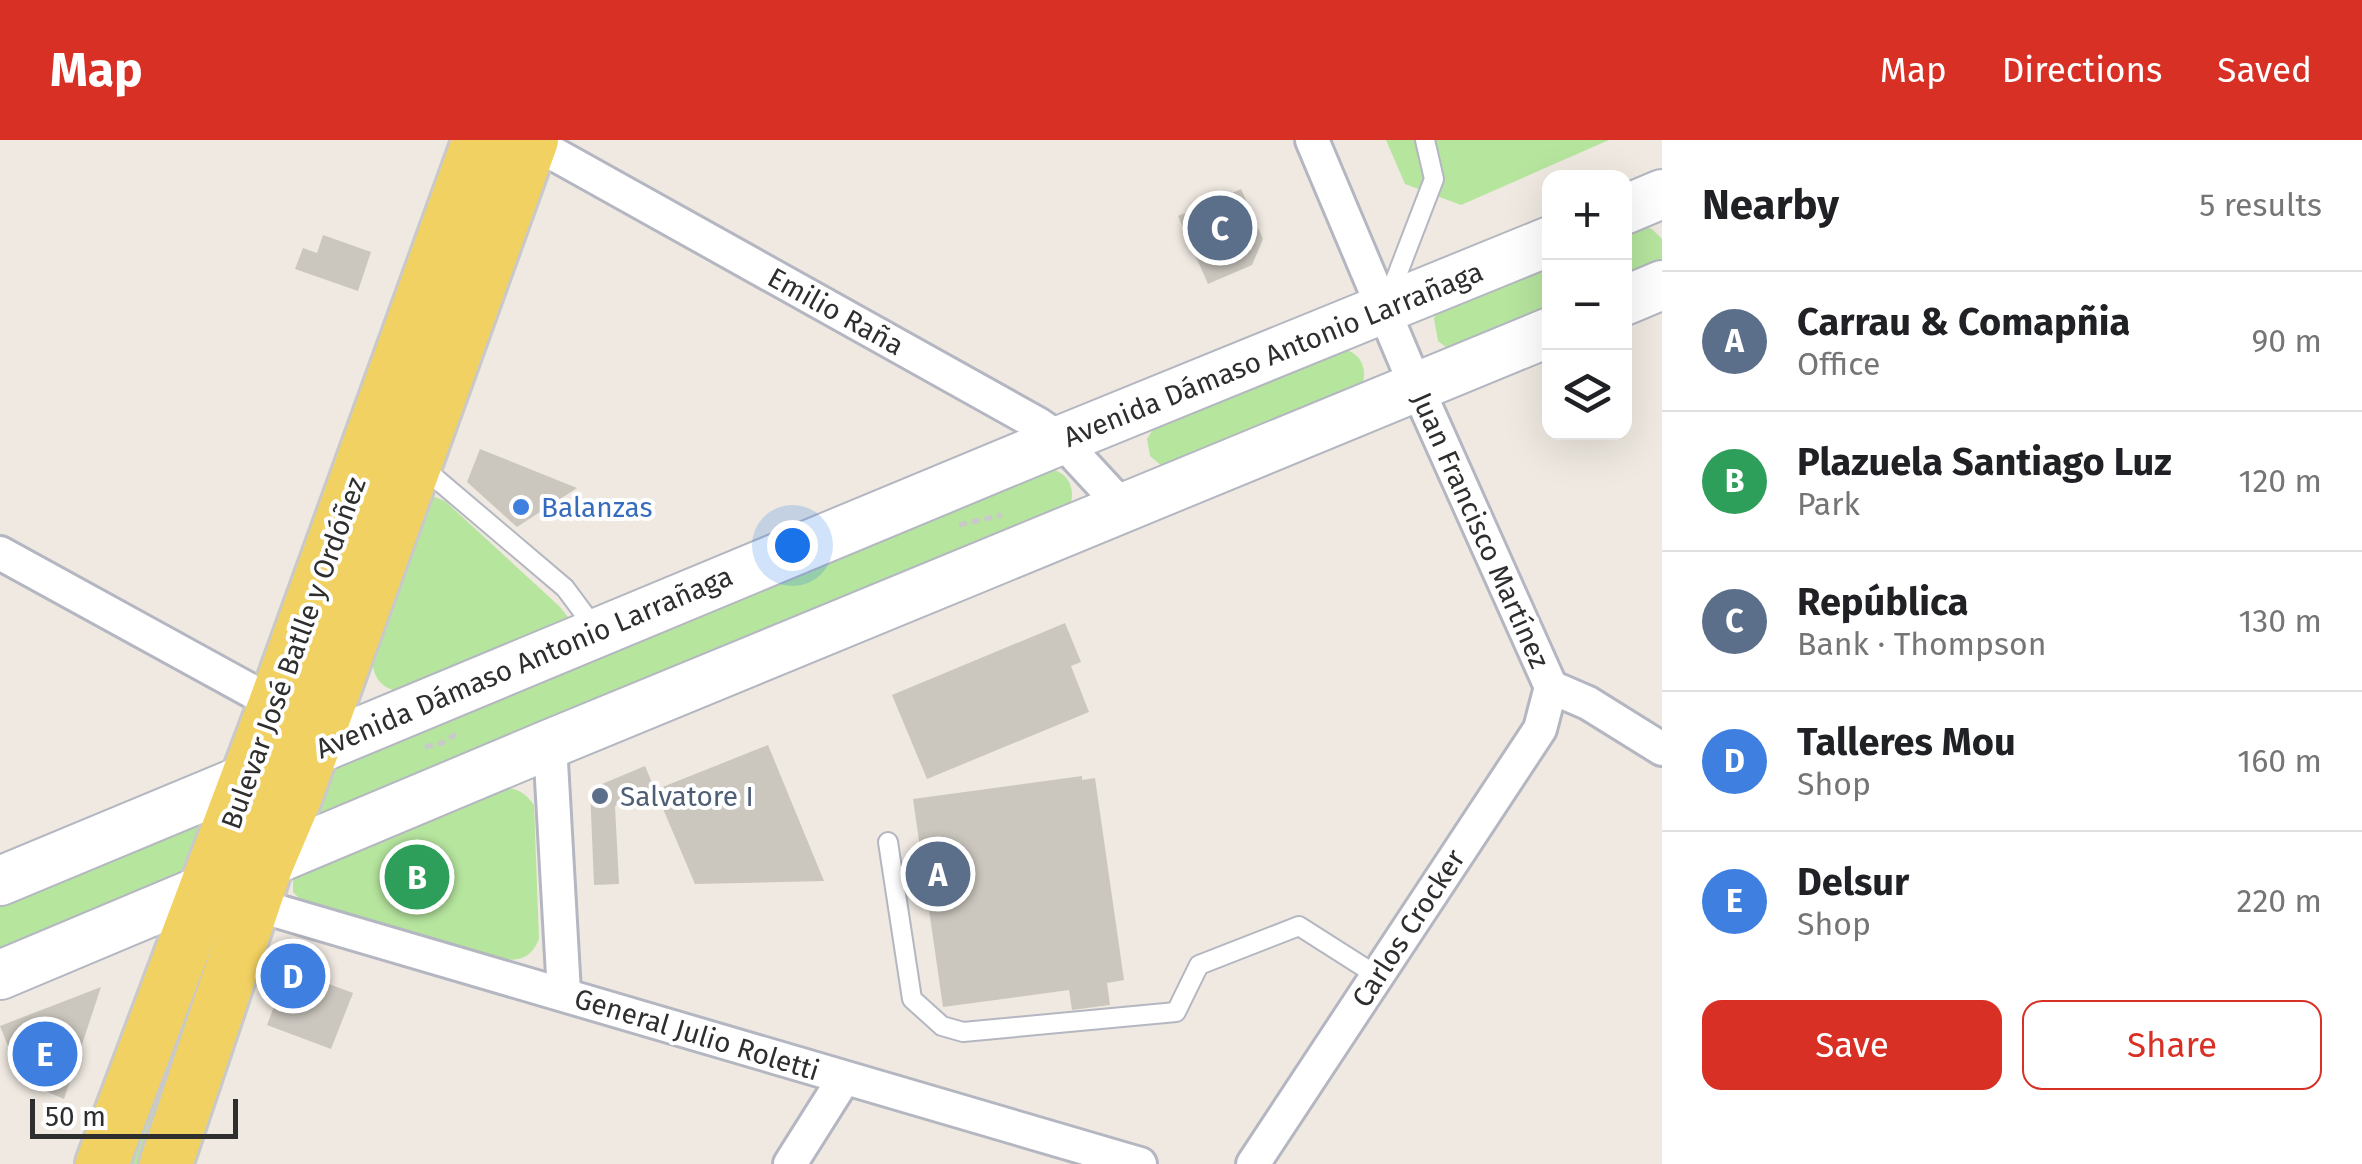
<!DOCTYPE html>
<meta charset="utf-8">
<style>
body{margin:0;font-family:"Fira Sans",sans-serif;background:#f2f2f2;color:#202124}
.controls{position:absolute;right:30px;top:30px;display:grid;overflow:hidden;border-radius:20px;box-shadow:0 10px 40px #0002}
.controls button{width:90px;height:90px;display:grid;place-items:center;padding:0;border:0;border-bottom:2px solid #e0e0e0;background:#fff;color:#202124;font:50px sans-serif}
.scale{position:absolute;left:30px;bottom:25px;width:208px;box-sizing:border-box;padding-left:10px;border:5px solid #2e2e2e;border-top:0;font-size:28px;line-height:35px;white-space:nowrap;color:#2e2e2e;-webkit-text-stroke:8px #fff;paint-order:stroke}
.you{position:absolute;left:792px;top:405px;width:35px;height:35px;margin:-25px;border:8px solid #fff;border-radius:50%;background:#1a73e8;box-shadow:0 0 0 15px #1a73e833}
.badge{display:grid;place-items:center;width:65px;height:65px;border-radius:50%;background:#d93025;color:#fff;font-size:32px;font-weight:700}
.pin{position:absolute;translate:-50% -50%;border:5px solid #fff;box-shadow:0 2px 10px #0006}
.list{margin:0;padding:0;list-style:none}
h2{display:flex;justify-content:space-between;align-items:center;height:130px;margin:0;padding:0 40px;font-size:42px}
h2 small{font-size:32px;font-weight:400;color:#757577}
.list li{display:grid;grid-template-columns:65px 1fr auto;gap:30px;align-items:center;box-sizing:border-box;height:140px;padding:0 40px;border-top:2px solid #e0e0e0}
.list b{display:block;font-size:38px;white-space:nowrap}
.list p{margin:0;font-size:32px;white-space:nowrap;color:#757577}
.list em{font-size:32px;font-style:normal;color:#757577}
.actions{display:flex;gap:20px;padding:30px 40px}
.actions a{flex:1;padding:22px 0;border:2px solid #d93025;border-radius:20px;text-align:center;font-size:35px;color:#d93025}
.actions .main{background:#d93025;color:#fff}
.icon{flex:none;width:55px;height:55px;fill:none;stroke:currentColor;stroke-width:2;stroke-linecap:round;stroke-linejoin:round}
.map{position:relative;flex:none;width:1662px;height:1024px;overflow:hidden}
header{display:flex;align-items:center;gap:60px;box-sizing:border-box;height:140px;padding:0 50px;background:#d93025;color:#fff}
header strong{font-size:48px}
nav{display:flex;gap:55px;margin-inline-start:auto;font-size:35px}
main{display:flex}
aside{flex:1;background:#fff}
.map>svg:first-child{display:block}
</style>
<header>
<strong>Map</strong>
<nav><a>Map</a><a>Directions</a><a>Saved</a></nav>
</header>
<main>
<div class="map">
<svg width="1662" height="1024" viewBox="0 0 1662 1024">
<rect width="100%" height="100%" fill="#efe9e1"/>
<!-- green -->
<g fill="#b6e59e">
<path d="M1386 0H1609L1461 65 1405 44Z"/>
<path d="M1643 86 1652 89 1662 99V125L1625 147V91Z"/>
<path d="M1549 121V177L1451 211 1438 201 1434 179 1438 169Z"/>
<path d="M1344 209C1363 214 1369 233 1360 250L1163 327 1150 316 1147 299 1157 283Z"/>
<path d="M1048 329C1068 331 1076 348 1070 367L313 681 331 628Z"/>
<path d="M430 355 445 361 559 466 572 482 403 552C380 549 374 539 371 516Z"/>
<path d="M503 648C518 648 525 653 534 665L539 799C531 820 516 822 495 818L303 762 293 752V741L299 733Z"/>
<path d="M204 679 185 734 0 815V761Z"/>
<path d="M227 771 142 1024H123L217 772Z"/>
</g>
<!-- building -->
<g fill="#cbc7bf">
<path d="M1241 49 1263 99 1252 125 1208 144 1178 76Z"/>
<path d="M323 95 371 112 358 151 295 129 303 108 317 113Z"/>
<path d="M480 309 577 348 517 387 467 342Z"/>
<path d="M1065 483 1081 522 1071 526 1089 572 927 639 892 555Z"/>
<path d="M768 605 824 741 695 744 655 650Z"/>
<path d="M645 626 655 650 615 666 619 744 594 745 590 649Z"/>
<path d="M1082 636V640L1095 638 1124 840 1107 843 1110 865 1072 870 1069 850 943 867 913 659Z"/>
<path d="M313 838 353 853 331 909 267 885 279 853Z"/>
<path d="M101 847 64 959 22 941 0 886Z"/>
</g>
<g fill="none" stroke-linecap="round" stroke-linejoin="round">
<!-- lane casing -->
<g stroke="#b4b7c1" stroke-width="22">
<g id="lane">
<path d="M1389 156 1434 39 1425 0"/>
<path d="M420 325 565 448 597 491"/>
<path d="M888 702 912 859 942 886 963 892 1176 872 1199 825 1299 786 1376 835"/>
</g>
</g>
<!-- street casing -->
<g stroke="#b4b7c1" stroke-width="38">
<g id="street">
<path d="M529 0 1038 284 1061 300 1124 368"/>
<path d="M1312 0 1406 223 1551 547 1588 563 1662 609"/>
<path d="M0 413 275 564"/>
<path d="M550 604 564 853"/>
<path d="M253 764C550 849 844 940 1140 1024"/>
<path d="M790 1024 843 940"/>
<path d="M1253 1024 1540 589 1551 547"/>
</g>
</g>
<!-- secondary casing -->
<g stroke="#b4b7c1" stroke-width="52">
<g id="secondary">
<path d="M1624 70 1662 54"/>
<path d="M1624 161 1662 145"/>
<path d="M0 741 1061 300 1550 101"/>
<path d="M0 835 550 604 1550 192"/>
</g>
</g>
<!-- primary casing -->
<g stroke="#c9c9c9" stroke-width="58">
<g id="primary">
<path d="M102 1024 275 564 479 0"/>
<path d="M166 1024 267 724 295 658 532 0"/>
</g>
</g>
<!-- path -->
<g stroke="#c9c9c9" stroke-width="5" stroke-dasharray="8 5" stroke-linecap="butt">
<path d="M959 385 1002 375"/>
<path d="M425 607 442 603 456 594"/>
</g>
<!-- lane -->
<use href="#lane" stroke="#fff" stroke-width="18"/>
<!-- street -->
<use href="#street" stroke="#fff" stroke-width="32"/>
<!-- secondary -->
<use href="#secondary" stroke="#fff" stroke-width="48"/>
<!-- primary -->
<use href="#primary" stroke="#f2d163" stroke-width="52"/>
</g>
<!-- markers -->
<circle fill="#3f7fe0" stroke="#fff" stroke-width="4" cx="521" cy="367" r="10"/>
<circle fill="#5c6f8a" stroke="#fff" stroke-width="4" cx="600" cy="656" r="10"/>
<g text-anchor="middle" stroke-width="8" stroke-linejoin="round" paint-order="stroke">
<!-- street labels -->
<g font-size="28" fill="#2e2e2e" stroke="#fff">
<text transform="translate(836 171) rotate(29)" y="10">Emilio Raña</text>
<text transform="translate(1273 214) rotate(-22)" y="10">Avenida Dámaso Antonio Larrañaga</text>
<text transform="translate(1481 390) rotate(66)" y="10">Juan Francisco Martínez</text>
<text transform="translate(293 513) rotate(-70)" y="10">Bulevar José Batlle y Ordóñez</text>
<text transform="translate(524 522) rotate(-23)" y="10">Avenida Dámaso Antonio Larrañaga</text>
<text transform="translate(1408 788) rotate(-57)" y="10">Carlos Crocker</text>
<text transform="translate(697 894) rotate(17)" y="10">General Julio Roletti</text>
</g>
<!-- shop labels -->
<g font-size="28" fill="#366cbe" stroke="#fff" text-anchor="start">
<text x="541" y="377">Balanzas</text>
</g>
<!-- service labels -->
<g font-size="28" fill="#4e5e75" stroke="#fff" text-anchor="start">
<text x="620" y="666">Salvatore I</text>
</g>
</g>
</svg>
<div class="controls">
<button>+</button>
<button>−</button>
<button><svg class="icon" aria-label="layers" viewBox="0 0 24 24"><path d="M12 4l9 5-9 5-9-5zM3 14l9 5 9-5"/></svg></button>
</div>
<div class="scale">50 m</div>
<div class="you"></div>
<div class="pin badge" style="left:938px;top:734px;background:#5c6f8a">A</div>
<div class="pin badge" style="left:417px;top:737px;background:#2e9e5b">B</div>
<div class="pin badge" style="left:1220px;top:88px;background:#5c6f8a">C</div>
<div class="pin badge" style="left:293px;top:836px;background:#3f7fe0">D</div>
<div class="pin badge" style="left:45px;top:914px;background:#3f7fe0">E</div>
</div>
<aside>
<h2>Nearby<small>5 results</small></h2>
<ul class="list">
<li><span class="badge" style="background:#5c6f8a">A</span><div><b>Carrau &amp; Comapñia</b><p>Office</p></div><em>90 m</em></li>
<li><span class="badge" style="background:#2e9e5b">B</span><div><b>Plazuela Santiago Luz</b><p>Park</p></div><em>120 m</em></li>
<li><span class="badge" style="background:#5c6f8a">C</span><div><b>República</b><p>Bank · Thompson</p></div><em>130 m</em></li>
<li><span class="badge" style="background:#3f7fe0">D</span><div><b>Talleres Mou</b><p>Shop</p></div><em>160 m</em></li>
<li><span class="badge" style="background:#3f7fe0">E</span><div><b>Delsur</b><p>Shop</p></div><em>220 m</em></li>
</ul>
<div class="actions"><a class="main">Save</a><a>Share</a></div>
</aside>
</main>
